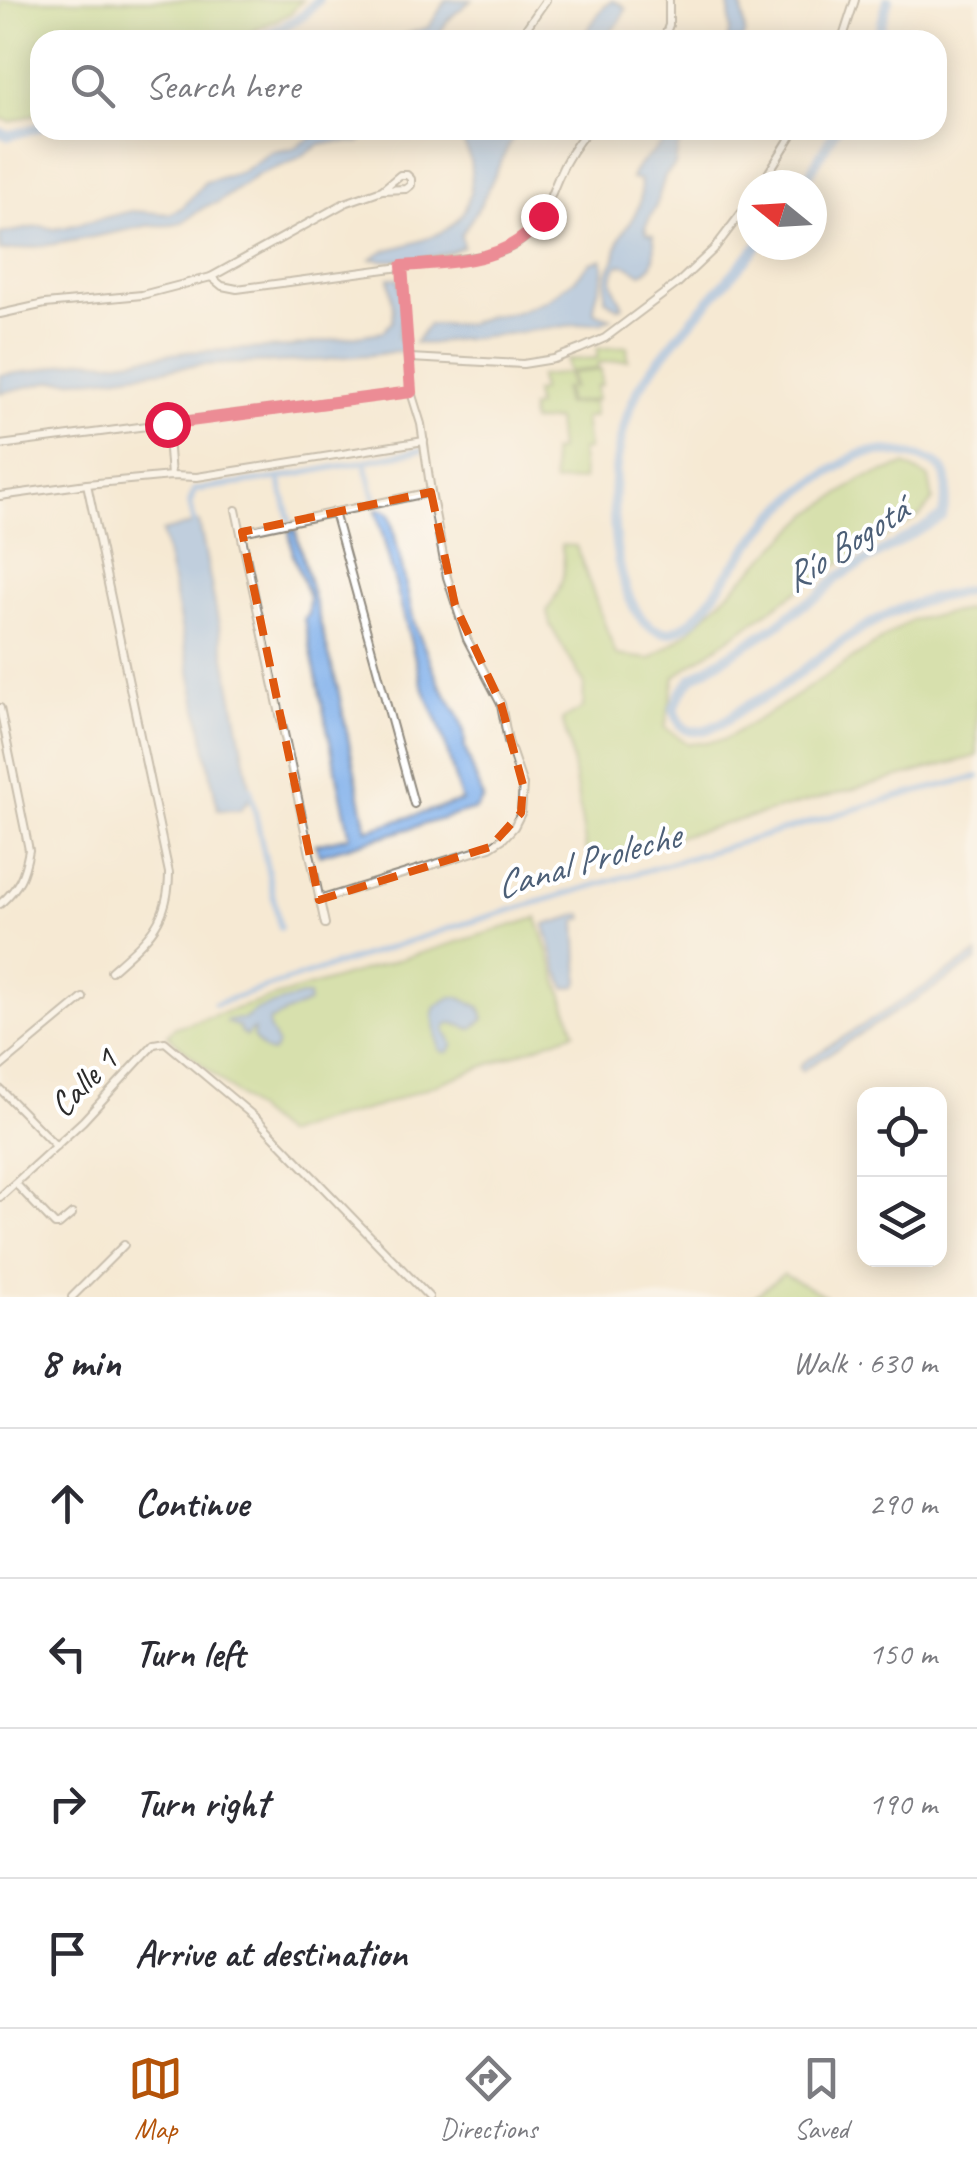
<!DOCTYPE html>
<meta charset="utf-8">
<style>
body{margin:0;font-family:Caveat,sans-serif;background:#f2f2f3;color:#2b2b33}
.controls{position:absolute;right:30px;bottom:30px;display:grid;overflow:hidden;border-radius:20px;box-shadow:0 5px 25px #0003}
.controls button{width:90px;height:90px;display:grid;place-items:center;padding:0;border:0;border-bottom:2px solid #e1e1e2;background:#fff;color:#2b2b33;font:50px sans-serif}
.compass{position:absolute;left:737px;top:170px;width:90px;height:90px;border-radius:50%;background:#fff;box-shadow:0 5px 25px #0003;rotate:288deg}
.stop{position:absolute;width:30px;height:30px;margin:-22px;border:8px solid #e11d48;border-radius:50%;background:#fff}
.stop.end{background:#e11d48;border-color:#fff;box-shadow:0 2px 10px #0008}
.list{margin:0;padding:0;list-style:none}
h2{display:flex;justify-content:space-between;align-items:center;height:130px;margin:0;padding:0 40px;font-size:42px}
h2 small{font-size:32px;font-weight:400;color:#7c7c81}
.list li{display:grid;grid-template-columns:65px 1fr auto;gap:30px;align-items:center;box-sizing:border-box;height:150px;padding:0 40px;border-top:2px solid #e1e1e2}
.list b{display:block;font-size:38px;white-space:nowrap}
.list em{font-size:32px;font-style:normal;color:#7c7c81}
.icon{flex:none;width:55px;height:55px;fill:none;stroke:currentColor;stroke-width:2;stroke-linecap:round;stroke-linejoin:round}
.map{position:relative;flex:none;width:977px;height:1297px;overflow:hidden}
.search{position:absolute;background:#fff;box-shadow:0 5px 25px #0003;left:30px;right:30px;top:30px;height:110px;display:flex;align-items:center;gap:25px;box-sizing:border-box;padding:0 35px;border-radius:30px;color:#7c7c81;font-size:38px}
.sheet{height:730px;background:#fff}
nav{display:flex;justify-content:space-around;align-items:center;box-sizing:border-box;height:140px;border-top:2px solid #e1e1e2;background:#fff;font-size:28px;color:#7c7c81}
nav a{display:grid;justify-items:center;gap:5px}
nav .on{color:#b45309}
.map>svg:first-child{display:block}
</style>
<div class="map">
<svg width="977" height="1297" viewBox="0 0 977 1297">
<rect width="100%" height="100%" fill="#fff"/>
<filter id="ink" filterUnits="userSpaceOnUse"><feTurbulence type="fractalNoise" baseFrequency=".01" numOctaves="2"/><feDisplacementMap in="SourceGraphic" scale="20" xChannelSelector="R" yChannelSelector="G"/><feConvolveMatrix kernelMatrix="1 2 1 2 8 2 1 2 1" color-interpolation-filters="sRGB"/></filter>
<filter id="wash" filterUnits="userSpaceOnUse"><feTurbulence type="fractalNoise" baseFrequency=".0048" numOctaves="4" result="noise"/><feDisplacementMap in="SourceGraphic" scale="40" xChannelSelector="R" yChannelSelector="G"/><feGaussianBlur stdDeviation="2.25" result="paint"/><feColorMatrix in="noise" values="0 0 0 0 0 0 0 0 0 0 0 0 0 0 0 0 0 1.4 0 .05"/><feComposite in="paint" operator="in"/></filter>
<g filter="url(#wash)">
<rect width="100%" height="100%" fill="#f6e9d3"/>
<!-- green -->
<g fill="#b1d57e" stroke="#6e8054" stroke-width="2.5">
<path d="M0 0H302L291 13 235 40H40V112L11 122 0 118Z"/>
<path d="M627 346 628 360 598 363V369L568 372 567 360 597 358V349Z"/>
<path d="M601 370 602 385 596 386 597 400 567 403 566 388H563L565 404 593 402 594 416 584 418 588 449 581 450 583 480 554 483 551 452 559 451 556 420 531 422 530 408 536 407 534 392 541 391 539 376 568 373 570 388H573L571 373Z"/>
<path d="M905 465 929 478 933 500 920 516 820 575 675 676 665 728 689 744 723 740 779 707 911 620 977 608V756L595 859 586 850 570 747 562 720 583 708 584 683 550 625 547 611C562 588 568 572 561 545L576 546 616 655 650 659 687 633 809 515 862 479Z"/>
<path d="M537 918 575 1032 376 1107 313 1124 284 1135 167 1035 175 1027Z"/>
<path d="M783 1274 827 1297H754Z"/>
</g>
<!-- water -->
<g fill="#7eaee9" stroke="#546c8a" stroke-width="2.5">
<path d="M446 0H472C456 12 444 21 437 40H396V38L429 27Z"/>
<path d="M729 0H741L745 33 742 40H727L730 31Z"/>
<path d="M612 1 621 4 626 9 618 24 601 40H580L604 7Z"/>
<path d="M373 130 359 142H336L320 145 289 163 259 174 217 203C202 204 191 220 177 224 168 227 156 224 146 226 98 236 49 247 0 251V234L41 226 54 229 66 227 132 211 169 214 183 207 205 182 243 171 271 152 292 149 320 133Z"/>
<path d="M453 130H516L481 204 461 235 463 247C437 259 400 263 371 259 380 251 388 250 399 247 438 236 471 227 471 179 472 161 467 143 453 130Z"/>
<path d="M672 130H681L675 166 665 176 656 206 645 227 647 233 653 235C656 248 657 270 640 273L626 265H618C606 282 616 290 623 306L617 308 605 299C605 288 605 277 610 268 611 265 613 263 614 261 617 253 616 246 620 238 632 216 645 209 640 180L631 179C637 159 663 150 672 130Z"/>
<path d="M602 259C608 278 593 293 594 312L611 318 602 322C553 326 504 336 454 340 438 341 431 346 415 343L428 325 467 324 489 316 514 313 547 300 575 279 590 263Z"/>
<path d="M389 278H398C403 298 403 318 398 337L405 341V352C394 350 389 353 379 354 360 357 344 355 326 360L200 365 96 379 52 381 0 393V375L34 371 83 360 112 362 186 352 289 347 382 332 392 322 393 308Z"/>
<path d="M381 509 390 514 414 622 439 683 459 716 464 732 465 748 483 799 476 809 319 855 316 844 350 836 304 618 308 615 309 597 293 555 289 530 295 529 338 689 367 830 462 801C453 777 449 752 440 728 435 712 426 698 421 681L376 510Z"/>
<path d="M199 522 251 792 248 801 240 810H218L162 532Z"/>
<path d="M582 914 584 918 576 922 579 982 577 986 566 988 558 970 545 925Z"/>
<path d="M977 954V961L801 1071 799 1068 802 1063Z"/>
<path d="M301 996H309L308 1003 269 1021V1028L277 1044 275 1050 271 1053 265 1051 253 1037 254 1030 250 1031 246 1036 240 1032 239 1027 226 1022 228 1020 245 1019 256 1010Z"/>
<path d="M451 997H458L480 1007 484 1019 472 1029 453 1023 448 1024 445 1030 453 1045 448 1052H443L439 1049 433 1016 436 1006Z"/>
</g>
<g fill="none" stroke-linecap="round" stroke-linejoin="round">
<!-- canal -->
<g stroke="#7eaee9" stroke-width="6">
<path d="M365 462 375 499"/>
<path d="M279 478 290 520"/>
<path d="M196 531 190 503 194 490 279 478 422 450"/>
<path d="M250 788 280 928"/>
<path d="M215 1004 450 928 900 796 977 777"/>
</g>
<!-- river -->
<g stroke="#7eaee9" stroke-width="10">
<path d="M259 40 303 16 318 0"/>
<path d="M877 40 888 0"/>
<path d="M0 132 8 136 40 127"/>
<path d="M803 185 835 130"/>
<path d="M758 245C721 289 678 332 645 379 608 432 602 557 637 612 645 625 659 636 674 631 700 622 716 590 731 570 760 530 789 495 833 470 841 466 850 458 859 455 879 448 914 454 933 462 954 472 946 499 942 517L838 577 819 596 800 607 776 626 692 678 680 694 674 708C678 721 682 733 698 731 715 729 727 720 739 711 752 702 767 697 779 688 809 667 836 643 868 625 904 603 936 597 977 589"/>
</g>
</g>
</g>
<g filter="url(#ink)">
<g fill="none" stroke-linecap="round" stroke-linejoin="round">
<!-- minor casing -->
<g stroke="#908a7f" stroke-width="10">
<g id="minor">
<path d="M518 40 546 0"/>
<path d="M663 40 669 25V0"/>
<path d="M842 40 855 0"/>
<path d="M761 185 795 130"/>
<path d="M211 277 222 286 237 289 475 257C488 255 501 253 513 246 540 231 547 203 559 176 566 159 576 144 588 130"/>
<path d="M0 314 45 304 142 295 211 277 345 203 382 190 406 189 411 185V179L407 175H400L382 190"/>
<path d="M410 358 523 364 554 359 580 349 605 338 678 283 714 249 752 199"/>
<path d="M167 424 171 476"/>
<path d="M0 445 411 392"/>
<path d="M87 484 169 873C169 923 146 940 111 971"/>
<path d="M0 496 87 484 171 476 197 477 424 441"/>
<path d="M236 510 325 924"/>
<path d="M334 512 414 804"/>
<path d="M242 532 431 492"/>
<path d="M0 708 29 850C24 876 20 886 0 904"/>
<path d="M319 900 490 847 504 838 514 827 521 813 523 785 508 741 501 704 467 639 447 577 431 492 421 424 411 392 402 266"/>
<path d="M0 1067 83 998"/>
<path d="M0 1089 56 1146"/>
<path d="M16 1184 55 1225H59L72 1214"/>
<path d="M0 1197 83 1121 154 1044 165 1042 257 1119 429 1297"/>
<path d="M72 1297 124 1245"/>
</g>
</g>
<!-- minor -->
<use href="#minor" stroke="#fff" stroke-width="6"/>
</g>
</g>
<g fill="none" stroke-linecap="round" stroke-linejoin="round" filter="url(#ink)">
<!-- route -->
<path stroke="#e11d48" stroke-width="12" d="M167 424 411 392 402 266C454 262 511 263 543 216"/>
</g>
<!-- marked area -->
<path d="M0 0H977V1297H0ZM431 492 455 605 501 704 523 785 521 813 490 847 319 900 242 532Z" fill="#f6e9d3" fill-opacity=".55" fill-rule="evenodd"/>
<path fill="none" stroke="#df570e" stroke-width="8" stroke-dasharray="20 12" stroke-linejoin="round" d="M431 492 455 605 501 704 523 785 521 813 490 847 319 900 242 532Z"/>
<g text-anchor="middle" stroke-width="8" stroke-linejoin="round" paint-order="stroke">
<!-- street labels -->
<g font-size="35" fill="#2b2b2b" stroke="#fff">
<text transform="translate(83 1082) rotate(-46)" y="12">Calle 1</text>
</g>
<!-- water labels -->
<g font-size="38" font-style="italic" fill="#4c5f77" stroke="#fff">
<text transform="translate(845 544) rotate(-33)" y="13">Río Bogotá</text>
<text transform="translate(587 860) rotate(-16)" y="13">Canal Proleche</text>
</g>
</g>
</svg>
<div class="controls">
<button><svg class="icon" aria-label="locate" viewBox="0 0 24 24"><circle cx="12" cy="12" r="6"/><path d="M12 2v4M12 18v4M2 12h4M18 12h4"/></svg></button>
<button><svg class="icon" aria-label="layers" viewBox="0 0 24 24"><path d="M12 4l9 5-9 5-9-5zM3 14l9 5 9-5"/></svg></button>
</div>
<svg class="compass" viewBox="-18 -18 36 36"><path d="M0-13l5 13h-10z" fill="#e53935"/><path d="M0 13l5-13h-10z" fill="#7c7c81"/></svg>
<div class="stop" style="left:167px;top:424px"></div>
<div class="stop end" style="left:543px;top:216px"></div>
<div class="search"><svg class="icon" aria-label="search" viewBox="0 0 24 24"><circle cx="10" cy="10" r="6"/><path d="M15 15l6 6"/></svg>Search here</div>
</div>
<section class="sheet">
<h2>8 min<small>Walk · 630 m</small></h2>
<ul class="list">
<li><svg class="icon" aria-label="ahead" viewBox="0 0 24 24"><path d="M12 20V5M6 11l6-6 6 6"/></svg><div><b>Continue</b></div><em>290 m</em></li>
<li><svg class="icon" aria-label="left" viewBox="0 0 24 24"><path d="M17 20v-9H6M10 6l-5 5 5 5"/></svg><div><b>Turn left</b></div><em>150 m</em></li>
<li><svg class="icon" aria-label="right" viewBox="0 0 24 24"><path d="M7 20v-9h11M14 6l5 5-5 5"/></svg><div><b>Turn right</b></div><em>190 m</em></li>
<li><svg class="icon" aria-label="arrive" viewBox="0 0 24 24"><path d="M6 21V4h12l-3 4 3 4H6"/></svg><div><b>Arrive at destination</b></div></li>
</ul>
</section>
<nav>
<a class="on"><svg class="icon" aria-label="map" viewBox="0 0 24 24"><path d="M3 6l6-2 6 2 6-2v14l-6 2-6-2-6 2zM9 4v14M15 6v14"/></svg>Map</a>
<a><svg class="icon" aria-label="directions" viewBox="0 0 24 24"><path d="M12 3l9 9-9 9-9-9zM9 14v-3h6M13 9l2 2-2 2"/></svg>Directions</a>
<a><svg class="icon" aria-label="saved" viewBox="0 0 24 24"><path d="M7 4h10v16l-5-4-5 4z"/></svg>Saved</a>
</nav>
